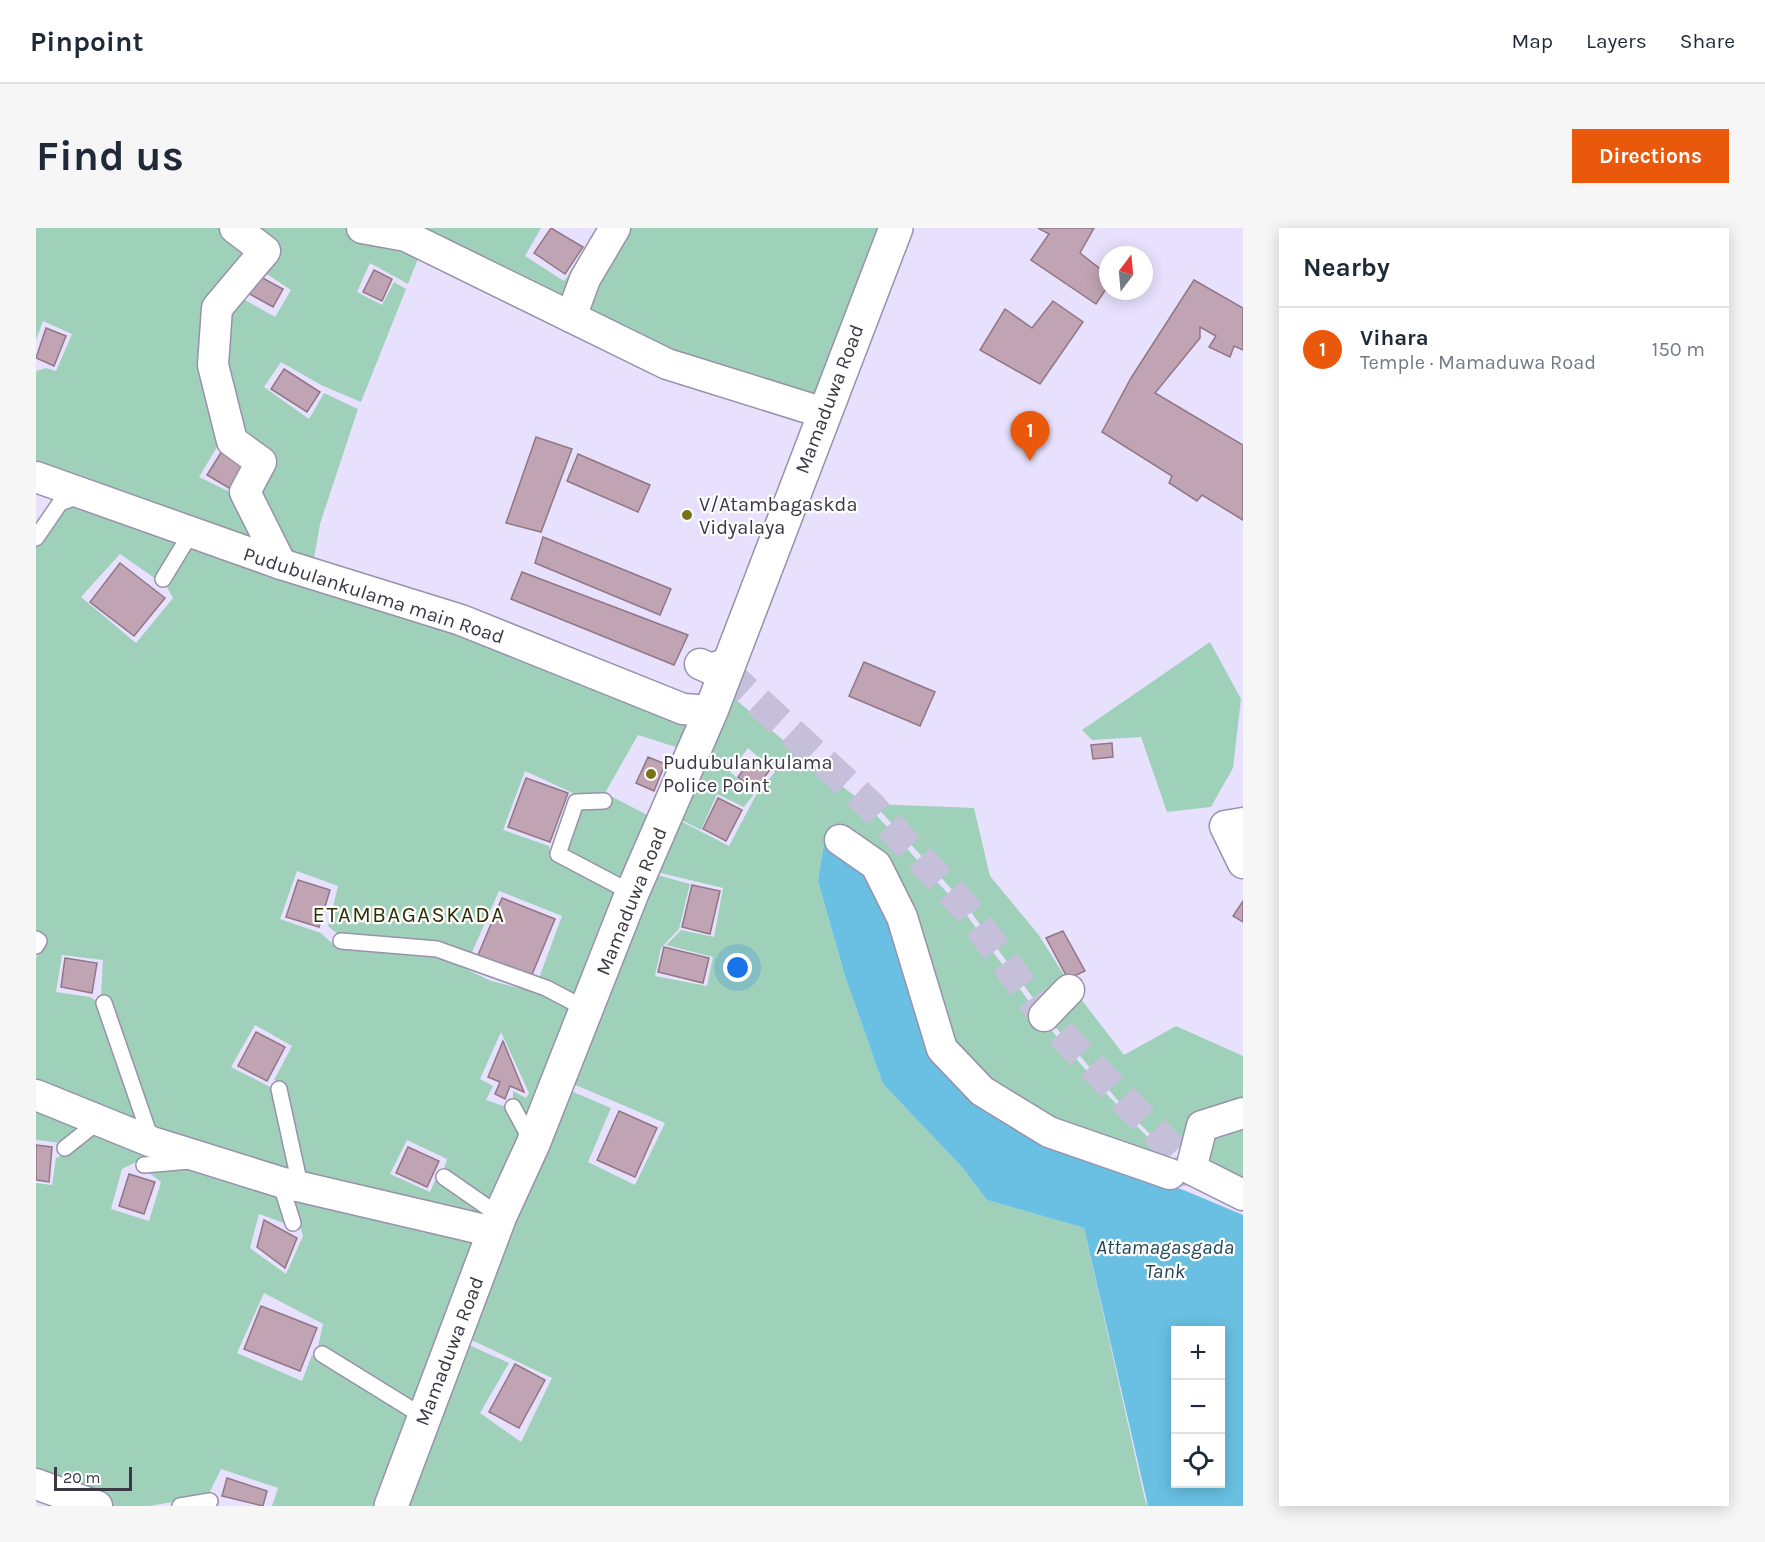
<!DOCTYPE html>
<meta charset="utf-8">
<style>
body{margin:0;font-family:Karla,sans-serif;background:#f6f6f7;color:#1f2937}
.controls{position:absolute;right:18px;bottom:18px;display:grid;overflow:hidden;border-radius:0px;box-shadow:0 3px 15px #0003}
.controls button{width:54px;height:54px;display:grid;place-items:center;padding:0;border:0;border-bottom:2px solid #e0e1e3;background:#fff;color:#1f2937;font:30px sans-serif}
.compass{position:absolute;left:1063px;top:18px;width:54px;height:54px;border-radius:50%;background:#fff;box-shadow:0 3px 15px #0003;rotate:16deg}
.scale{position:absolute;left:18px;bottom:15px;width:78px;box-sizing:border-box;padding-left:6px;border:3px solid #3b3844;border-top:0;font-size:16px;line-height:21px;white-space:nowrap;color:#3b3844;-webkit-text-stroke:4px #fff;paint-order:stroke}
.you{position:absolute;left:702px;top:740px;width:21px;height:21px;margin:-15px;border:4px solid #fff;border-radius:50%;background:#1a73e8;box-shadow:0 0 0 9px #1a73e833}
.badge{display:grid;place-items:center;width:39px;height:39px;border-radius:50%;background:#ea580c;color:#fff;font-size:20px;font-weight:700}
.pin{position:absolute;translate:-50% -50px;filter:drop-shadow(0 2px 3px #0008)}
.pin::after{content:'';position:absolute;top:32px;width:21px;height:18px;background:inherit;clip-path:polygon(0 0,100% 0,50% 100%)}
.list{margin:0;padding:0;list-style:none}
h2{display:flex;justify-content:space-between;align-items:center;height:78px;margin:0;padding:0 24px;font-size:26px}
h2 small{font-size:20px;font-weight:400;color:#747a83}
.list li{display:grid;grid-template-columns:39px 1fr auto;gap:18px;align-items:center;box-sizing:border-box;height:84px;padding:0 24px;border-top:2px solid #e0e1e3}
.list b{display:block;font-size:22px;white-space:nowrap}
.list p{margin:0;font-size:20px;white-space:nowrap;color:#747a83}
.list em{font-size:20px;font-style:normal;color:#747a83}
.icon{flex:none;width:33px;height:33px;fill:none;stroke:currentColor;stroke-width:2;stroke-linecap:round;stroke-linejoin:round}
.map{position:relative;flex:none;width:1207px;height:1278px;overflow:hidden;border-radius:0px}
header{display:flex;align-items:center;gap:36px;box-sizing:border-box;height:84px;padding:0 30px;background:#fff;border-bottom:2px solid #e0e1e3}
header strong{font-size:28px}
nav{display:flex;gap:33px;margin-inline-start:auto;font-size:21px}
.intro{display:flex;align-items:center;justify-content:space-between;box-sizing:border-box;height:144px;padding:0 36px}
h1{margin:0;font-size:42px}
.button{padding:15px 27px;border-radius:0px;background:#ea580c;color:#fff;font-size:21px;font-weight:700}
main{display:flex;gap:36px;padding:0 36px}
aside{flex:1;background:#fff;border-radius:0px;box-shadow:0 3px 15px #0003}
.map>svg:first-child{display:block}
</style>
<header>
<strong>Pinpoint</strong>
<nav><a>Map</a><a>Layers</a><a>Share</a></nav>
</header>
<div class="intro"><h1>Find us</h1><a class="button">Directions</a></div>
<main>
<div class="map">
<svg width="1207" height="1278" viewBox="0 0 1207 1278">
<rect width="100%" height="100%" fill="#e8e1fe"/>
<!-- green -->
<g fill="#9fd1ba">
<path d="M0 0H189L222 24 175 78 191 215 181 219 163 249 202 268 236 326 0 244V143L10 140 20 143 36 106 7 93 0 112Z"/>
<path d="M209 0H311L315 8 386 21 372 56 334 35 321 64 346 77 358 54 370 61 325 174 285 157 245 134 228 159 273 191 288 165 322 181 284 296 276 341 250 333 198 209 185 133 189 81 202 68 239 89 255 62 223 41Z"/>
<path d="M363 0H505L489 28 528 53 550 24 534 82Z"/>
<path d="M587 0H847L779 190 543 86Z"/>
<path d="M45 271 146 308 120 351 84 326 45 369 100 415 137 370 129 356 157 310 418 395 661 495 646 521 602 507 569 565 619 591 593 660 527 624 542 581 572 573 537 565 489 543 467 602 513 618 515 627 591 667 545 774 503 750 526 688 463 663 433 731 304 708 292 698 302 658 261 643 244 691 285 705 298 717 399 726 455 753 506 766 544 782 496 905 477 870V863L490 870 493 865 465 804 444 851 457 858 450 872 474 880 491 916 462 980 407 944 411 931 371 912 354 946 394 964 401 948 456 988 452 999 270 953 248 857 238 852 256 818 219 797 195 839 238 861 256 952 120 910 74 773 65 767 67 732 26 727 20 764 54 769 63 774 108 908 0 862V730L11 712 0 706V318L28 278Z"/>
<path d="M1174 414 1205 471 1197 540 1175 579 1131 584 1105 509 1056 512 1046 502Z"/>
<path d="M683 457 761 524 832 578 927 682 1005 790 1068 863 1134 933 1017 900 912 818 800 616 789 609 782 653 809 748 847 856 925 938 951 972 1048 1000 1109 1272 1112 1278H363L424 1113 473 1135 444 1185 485 1214 516 1150 427 1108 528 860 575 880 552 934 599 957 629 895 530 853 607 643 654 656 643 701 625 720 619 748 671 758 677 729 630 717 645 702 678 709 687 660 608 641 631 586 693 618 720 567 739 544 712 520 694 544 719 565 708 579 681 566 665 602 634 586Z"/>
<path d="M838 576 938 580 954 648 1002 706 1035 758 1088 827 1140 798 1207 828V882L1165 896 1135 927 1090 882 1010 788 930 677Z"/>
<path d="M0 872 51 894 25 915 0 912Z"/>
<path d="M1207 888V965L1165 944 1143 925 1169 901Z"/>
<path d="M65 898 144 929 104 932 86 941 75 981 113 993 125 954 108 941 172 935 239 958 253 997 223 986 214 1020 250 1046 267 1008 253 960 451 1008 384 1180 282 1119 287 1096 228 1065 201 1125 266 1153 276 1127 383 1192 347 1278H236L242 1260 185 1241 172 1268 113 1278H75L0 1250V955L16 957 20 930 29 926Z"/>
</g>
<!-- water -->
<path fill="#69c0e3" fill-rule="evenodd" d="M789 609 838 642 903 824 996 908 1150 963 1207 987V1278H1112L1048 1000 951 972 925 938 847 856 809 748 782 653ZM1140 1102H1184V1256H1140Z"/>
<!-- building -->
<g fill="#c1a4b4" stroke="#917685" stroke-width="1.5">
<path d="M515 0 547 19 529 46 498 25Z"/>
<path d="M1002 0H1058L1044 25 1072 47V58L1060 76 995 32 1013 6Z"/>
<path d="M338 42 356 51 346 73 327 64Z"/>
<path d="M219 46 247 61 237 79 210 64Z"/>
<path d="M1158 52 1207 80V122L1198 118 1194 129 1173 119 1180 108 1164 99V110L1119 165 1207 217V292L1166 267 1161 273 1133 255 1136 248 1066 204 1095 150Z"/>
<path d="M1017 73 1047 94 1004 156 944 122 969 81 996 100Z"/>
<path d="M10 100 30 108 18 138 0 130Z"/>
<path d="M248 141 284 164 271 184 235 161Z"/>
<path d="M500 209 536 221 505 304 470 295Z"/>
<path d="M186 223 212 238 198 263 171 247Z"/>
<path d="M542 226 614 257 602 284 531 253Z"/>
<path d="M507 309 635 361 624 387 499 335Z"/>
<path d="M84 335 129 370 98 408 54 374Z"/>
<path d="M486 344 652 407 638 437 475 371Z"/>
<path d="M828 434 899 464 884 498 813 468Z"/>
<path d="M1076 515 1077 529 1057 531 1055 517Z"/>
<path d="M612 529 629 536 618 563 600 555Z"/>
<path d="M716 530 733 543 719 562 702 549Z"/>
<path d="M490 550 532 565 514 614 472 599Z"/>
<path d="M682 570 706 582 690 613 667 601Z"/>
<path d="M262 652 294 662 283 699 250 689Z"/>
<path d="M656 657 684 663 674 706 646 699Z"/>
<path d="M466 670 519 691 495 749 442 727Z"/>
<path d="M1207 673V694L1197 688Z"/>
<path d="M1027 703 1049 743 1032 751 1010 710Z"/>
<path d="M628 719 673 730 667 755 622 744Z"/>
<path d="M29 730 61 735 56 765 25 759Z"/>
<path d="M220 804 249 819 231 853 202 838Z"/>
<path d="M467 813 488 864 474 858 469 871 459 866 464 854 452 849Z"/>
<path d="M583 883 621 900 599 949 561 932Z"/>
<path d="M0 917 16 919 13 954 0 952Z"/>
<path d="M372 919 403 933 391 959 360 945Z"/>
<path d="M93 946 119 954 108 986 83 978Z"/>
<path d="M228 992 261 1010 249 1040 221 1019Z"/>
<path d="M225 1078 281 1100 264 1143 208 1121Z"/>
<path d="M479 1136 509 1152 483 1200 453 1184Z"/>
<path d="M191 1250 231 1263 227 1278 186 1268Z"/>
</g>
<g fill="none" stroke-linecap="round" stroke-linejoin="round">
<!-- minor-tunnel -->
<path stroke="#c5bfd9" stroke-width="30" stroke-dasharray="30 15" stroke-linecap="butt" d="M689 443 833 576 930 680 1008 788 1155 941 1134 946 1138 947"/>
<!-- service casing -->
<g stroke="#9891ac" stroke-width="18">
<g id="service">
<path d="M0 310 24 275 43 268"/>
<path d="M127 351 155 305"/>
<path d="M568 573 540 574 522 626 596 665"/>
<path d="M0 711 3 713 0 718"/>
<path d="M305 713 401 721 510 760 552 782"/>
<path d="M68 775 116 914"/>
<path d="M243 861 264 957"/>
<path d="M477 879 496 914"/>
<path d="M29 920 63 893"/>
<path d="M108 937 154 933"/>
<path d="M408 949 464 988"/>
<path d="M244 954 257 995"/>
<path d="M286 1126 388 1189"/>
<path d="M144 1278 174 1273"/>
</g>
</g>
<!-- minor casing -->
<g stroke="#9891ac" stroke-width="33">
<g id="minor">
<path d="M199 0 229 23 181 80 177 137 196 213 225 234 209 264 245 336"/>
<path d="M326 0 370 8 631 136 788 185"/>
<path d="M535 89 549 51 579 0"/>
<path d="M0 249 245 336 425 392 647 481 675 483"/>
<path d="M664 436 675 441 691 435"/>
<path d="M1207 595 1189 598 1207 635"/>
<path d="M804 612 840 637 866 689 906 821 946 863 1013 904 1134 946"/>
<path d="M1008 788 1033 762"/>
<path d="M0 867 116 914 244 954 458 1004"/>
<path d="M1207 885 1166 898 1155 941 1207 967"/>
<path d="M0 1256 61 1278"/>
</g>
</g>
<!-- tertiary casing -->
<g stroke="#9891ac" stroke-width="36">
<path id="tertiary" d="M355 1278 464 988 497 916 596 665 675 483 860 0"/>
</g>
<!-- service -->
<use href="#service" stroke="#fff" stroke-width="15"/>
<!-- minor -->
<use href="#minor" stroke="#fff" stroke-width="30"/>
<!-- tertiary -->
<use href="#tertiary" stroke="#fff" stroke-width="33"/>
</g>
<!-- markers -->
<g fill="#767215" stroke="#fff" stroke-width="2">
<circle cx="651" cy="287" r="6"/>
<circle cx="615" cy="546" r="6"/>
</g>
<g text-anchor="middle" stroke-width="4.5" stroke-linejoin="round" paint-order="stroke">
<!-- street labels -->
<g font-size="20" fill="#3b3844" stroke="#fff">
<text transform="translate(793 171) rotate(-69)" y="7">Mamaduwa Road</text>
<text transform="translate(338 367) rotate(18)" y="7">Pudubulankulama main Road</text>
<text transform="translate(595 673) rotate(-68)" y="7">Mamaduwa Road</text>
<text transform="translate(413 1123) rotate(-69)" y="7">Mamaduwa Road</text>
</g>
<!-- poi labels -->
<g font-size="20" fill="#3b3844" stroke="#fff" text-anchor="start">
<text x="663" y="283">V/Atambagaskda<tspan x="663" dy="23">Vidyalaya</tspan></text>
<text x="627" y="541">Pudubulankulama<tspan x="627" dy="23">Police Point</tspan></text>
</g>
<!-- water labels -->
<g font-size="21" font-style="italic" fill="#224959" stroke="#fff">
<text x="1129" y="1026">Attamagasgada<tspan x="1129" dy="24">Tank</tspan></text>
</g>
<!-- quarter labels -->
<g font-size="22" letter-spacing="1.5" fill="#302f04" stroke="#fff">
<text x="373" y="694">ETAMBAGASKADA</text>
</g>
</g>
</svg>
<div class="controls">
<button>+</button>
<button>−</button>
<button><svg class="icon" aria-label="locate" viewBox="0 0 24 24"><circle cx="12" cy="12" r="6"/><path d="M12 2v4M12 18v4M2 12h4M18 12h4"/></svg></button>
</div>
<svg class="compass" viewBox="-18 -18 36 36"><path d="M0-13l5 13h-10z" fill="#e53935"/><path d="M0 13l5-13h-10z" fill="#747a83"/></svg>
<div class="scale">20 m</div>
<div class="you"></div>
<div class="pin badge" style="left:994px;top:233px">1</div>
</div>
<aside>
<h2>Nearby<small></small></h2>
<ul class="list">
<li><span class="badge">1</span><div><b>Vihara</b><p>Temple · Mamaduwa Road</p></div><em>150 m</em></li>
</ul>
</aside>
</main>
